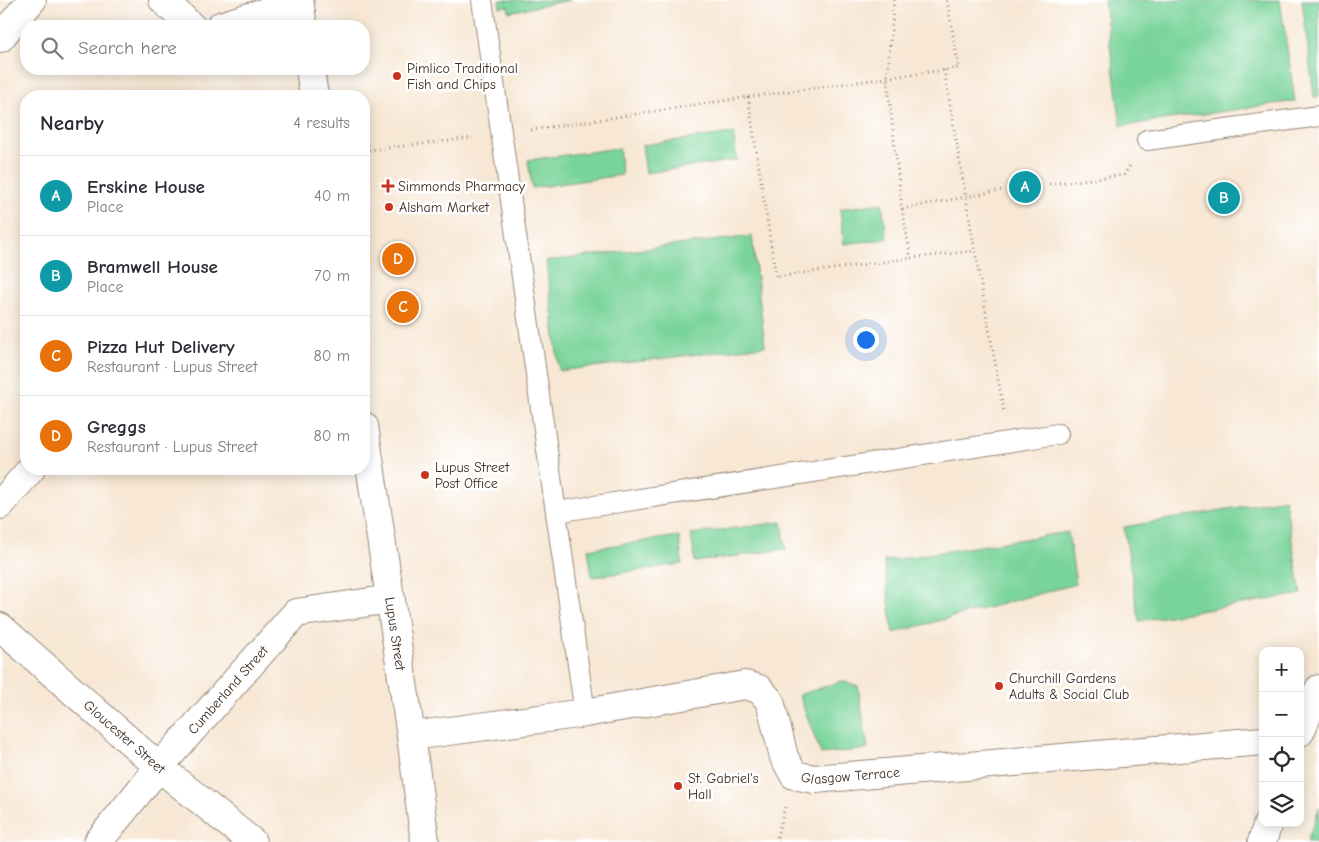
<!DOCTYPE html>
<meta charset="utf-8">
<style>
body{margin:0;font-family:"Comic Neue",sans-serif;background:#f7f7f7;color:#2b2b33}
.controls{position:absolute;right:15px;bottom:15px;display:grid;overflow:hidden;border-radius:10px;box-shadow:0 2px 12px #0003}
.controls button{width:45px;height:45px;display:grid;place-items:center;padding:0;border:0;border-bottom:1px solid #e1e1e2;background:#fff;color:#2b2b33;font:25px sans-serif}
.you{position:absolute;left:865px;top:339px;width:18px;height:18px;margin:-12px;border:4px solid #fff;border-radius:50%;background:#1a73e8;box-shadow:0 0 0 8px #1a73e833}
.badge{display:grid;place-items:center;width:32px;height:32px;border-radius:50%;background:#c8321e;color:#fff;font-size:16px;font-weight:700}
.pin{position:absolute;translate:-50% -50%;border:2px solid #fff;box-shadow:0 1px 5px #0006}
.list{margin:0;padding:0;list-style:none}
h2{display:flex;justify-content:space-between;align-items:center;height:65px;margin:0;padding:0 20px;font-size:21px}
h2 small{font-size:16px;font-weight:400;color:#7c7c81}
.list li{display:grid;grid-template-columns:32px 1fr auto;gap:15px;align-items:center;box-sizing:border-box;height:80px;padding:0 20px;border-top:1px solid #e1e1e2}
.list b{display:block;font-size:19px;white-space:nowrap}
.list p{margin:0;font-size:16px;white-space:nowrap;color:#7c7c81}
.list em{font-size:16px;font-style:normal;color:#7c7c81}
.icon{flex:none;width:28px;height:28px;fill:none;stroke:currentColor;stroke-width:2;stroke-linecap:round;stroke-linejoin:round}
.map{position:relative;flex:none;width:1319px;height:842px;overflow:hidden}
.search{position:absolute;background:#fff;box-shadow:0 2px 12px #0003;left:20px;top:20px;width:350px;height:55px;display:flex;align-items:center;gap:12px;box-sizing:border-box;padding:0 18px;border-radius:20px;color:#7c7c81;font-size:19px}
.panel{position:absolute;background:#fff;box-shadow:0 2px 12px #0003;left:20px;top:90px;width:350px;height:385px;border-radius:20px}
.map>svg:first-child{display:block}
</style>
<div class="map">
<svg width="1319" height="842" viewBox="0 0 1319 842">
<rect width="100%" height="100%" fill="#fff"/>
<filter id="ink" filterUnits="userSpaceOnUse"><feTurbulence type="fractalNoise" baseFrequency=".02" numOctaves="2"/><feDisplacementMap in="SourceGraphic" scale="10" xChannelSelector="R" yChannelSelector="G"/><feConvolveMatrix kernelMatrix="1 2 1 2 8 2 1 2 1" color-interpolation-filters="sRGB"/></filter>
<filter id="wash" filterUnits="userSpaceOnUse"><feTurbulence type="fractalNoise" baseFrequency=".0096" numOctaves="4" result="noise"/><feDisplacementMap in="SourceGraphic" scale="20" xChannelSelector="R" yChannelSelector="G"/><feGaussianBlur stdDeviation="1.12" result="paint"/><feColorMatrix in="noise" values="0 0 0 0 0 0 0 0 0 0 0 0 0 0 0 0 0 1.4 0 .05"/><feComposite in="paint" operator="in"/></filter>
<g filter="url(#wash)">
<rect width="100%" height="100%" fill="#f7e7d4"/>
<!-- green -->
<g fill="#79d49a" stroke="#5a7f5c">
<path d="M499 0H570L509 12 508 6 500 7Z"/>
<path d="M1104 0H1280L1295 101 1121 126Z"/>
<path d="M1302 0H1319V96L1314 97Z"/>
<path d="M733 133 737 160 646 173 642 145Z"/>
<path d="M619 148 622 175 532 188 528 160Z"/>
<path d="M882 203 887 239 844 244 840 209Z"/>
<path d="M752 236 765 346 559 371 546 261Z"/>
<path d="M1285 499 1301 594 1139 621 1124 527Z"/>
<path d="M782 522 786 549 695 562 691 534Z"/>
<path d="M1068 532 1076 584 893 633 884 561Z"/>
<path d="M679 536 682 564 592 577 588 549Z"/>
<path d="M842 681 858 686 868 749 821 754 799 695Z"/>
<path d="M1319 808V842H1307Z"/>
</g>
</g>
<g filter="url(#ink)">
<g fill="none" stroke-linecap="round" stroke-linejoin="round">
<!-- service casing -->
<g stroke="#998879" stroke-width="22">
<g id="service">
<path d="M482 0 585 713"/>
<path d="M1147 140 1319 116"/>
<path d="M556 512 1058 434"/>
</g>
</g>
<!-- pedestrian casing -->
<g stroke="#998879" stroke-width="30">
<g id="pedestrian">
<path id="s1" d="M411 736 585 713 745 685 759 689 770 701 784 757 794 775 814 779 1263 741"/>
</g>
</g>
<!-- minor casing -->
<g stroke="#998879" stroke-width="30">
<g id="minor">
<path d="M163 0 191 26"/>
<path d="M220 26 262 13 300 7"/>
<path d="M0 38 32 0"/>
<path d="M0 505 31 469"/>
<path id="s2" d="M0 627 159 767 252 842"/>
<path d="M1300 732 1319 689"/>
<path id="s3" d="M98 842 159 767 296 613 391 599"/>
<path d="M1262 842 1268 823"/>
</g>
</g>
<!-- tertiary casing -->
<g stroke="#998879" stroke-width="30">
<g id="tertiary">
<path d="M299 0 303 26"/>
<path d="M310 69 314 96"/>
<path id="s4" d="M364 426 411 736 425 842"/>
</g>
</g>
<!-- path -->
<g stroke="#998879" stroke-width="3" stroke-dasharray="1 4" stroke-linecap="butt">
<path d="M894 0 887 78 902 209 911 258 975 251 1004 412"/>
<path d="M944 70 975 251"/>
<path d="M748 97 776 277 911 258"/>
<path d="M364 130 369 150 473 138"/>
<path d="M531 130 748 97 959 68 947 1 950 0"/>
<path d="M1049 184 1124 175 1131 164"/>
<path d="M902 209 1002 190"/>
<path d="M778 842 777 837 785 807"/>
</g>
<!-- service -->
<use href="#service" stroke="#fff" stroke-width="20"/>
<!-- pedestrian -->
<use href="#pedestrian" stroke="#fff" stroke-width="28"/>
<!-- minor -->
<use href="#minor" stroke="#fff" stroke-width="28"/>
<!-- tertiary -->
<use href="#tertiary" stroke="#fff" stroke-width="28"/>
</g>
</g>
<!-- markers -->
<g fill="#c8321e" stroke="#fff" stroke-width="2">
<circle cx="397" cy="76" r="5"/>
<path d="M385.5 178.5h5v5h5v5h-5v5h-5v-5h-5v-5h5z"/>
<circle cx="389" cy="207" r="5"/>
<circle cx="425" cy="475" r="5"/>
<circle cx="999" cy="686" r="5"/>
<circle cx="678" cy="786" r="5"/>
</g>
<g text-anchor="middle" stroke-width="5" stroke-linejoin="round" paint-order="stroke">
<!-- poi labels -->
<g font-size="14" fill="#3b2a1e" stroke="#fff" text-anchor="start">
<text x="407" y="73">Pimlico Traditional<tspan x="407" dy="16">Fish and Chips</tspan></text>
<text x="398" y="191">Simmonds Pharmacy</text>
<text x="399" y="212">Alsham Market</text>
<text x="435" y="472">Lupus Street<tspan x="435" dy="16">Post Office</tspan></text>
<text x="1009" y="683">Churchill Gardens<tspan x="1009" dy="16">Adults &amp; Social Club</tspan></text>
<text x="688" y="783">St. Gabriel's<tspan x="688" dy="16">Hall</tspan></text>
</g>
<!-- street labels -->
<g font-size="14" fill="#3b2a1e" stroke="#fff">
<text dy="5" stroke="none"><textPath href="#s4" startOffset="210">Lupus Street</textPath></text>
<text dy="5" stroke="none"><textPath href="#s3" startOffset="200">Cumberland Street</textPath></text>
<text dy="5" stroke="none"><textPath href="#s2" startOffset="166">Gloucester Street</textPath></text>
<text dy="5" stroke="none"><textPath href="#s1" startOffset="504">Glasgow Terrace</textPath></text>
</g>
</g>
</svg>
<div class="controls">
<button>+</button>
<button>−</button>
<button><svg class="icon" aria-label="locate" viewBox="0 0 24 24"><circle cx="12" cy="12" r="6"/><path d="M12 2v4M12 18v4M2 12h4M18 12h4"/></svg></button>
<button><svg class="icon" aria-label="layers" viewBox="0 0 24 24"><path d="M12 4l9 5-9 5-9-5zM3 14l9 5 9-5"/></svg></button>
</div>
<div class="you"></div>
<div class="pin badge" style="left:1025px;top:187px;background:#0f9aa8">A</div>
<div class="pin badge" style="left:1224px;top:198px;background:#0f9aa8">B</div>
<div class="pin badge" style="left:403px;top:307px;background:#e8710a">C</div>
<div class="pin badge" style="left:398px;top:259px;background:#e8710a">D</div>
<div class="search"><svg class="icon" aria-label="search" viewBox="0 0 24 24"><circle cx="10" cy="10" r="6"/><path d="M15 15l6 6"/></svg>Search here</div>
<section class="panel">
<h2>Nearby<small>4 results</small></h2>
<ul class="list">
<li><span class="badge" style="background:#0f9aa8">A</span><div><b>Erskine House</b><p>Place</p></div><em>40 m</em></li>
<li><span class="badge" style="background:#0f9aa8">B</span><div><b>Bramwell House</b><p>Place</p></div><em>70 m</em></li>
<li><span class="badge" style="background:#e8710a">C</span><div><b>Pizza Hut Delivery</b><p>Restaurant · Lupus Street</p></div><em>80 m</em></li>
<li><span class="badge" style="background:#e8710a">D</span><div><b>Greggs</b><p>Restaurant · Lupus Street</p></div><em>80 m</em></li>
</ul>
</section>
</div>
